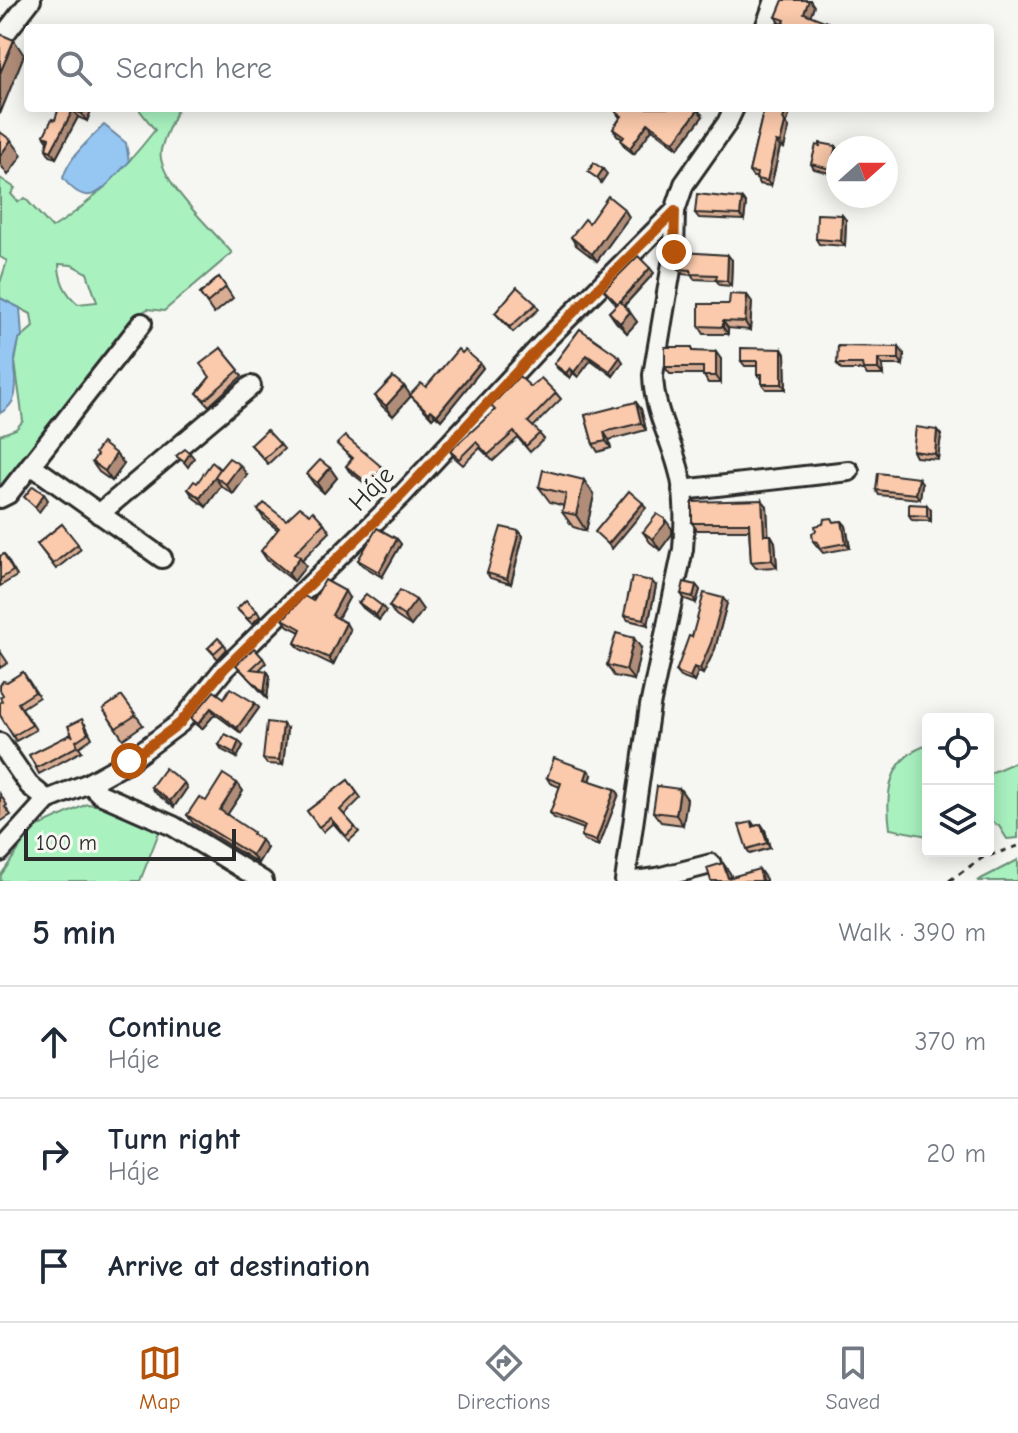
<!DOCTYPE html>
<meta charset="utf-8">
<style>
body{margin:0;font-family:"Comic Neue",sans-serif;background:#f2f2f3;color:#1f2937}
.controls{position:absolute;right:24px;bottom:24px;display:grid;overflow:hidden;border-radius:8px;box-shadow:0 4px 20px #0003}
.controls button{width:72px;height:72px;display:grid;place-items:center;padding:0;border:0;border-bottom:2px solid #e0e1e3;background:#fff;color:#1f2937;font:40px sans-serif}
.compass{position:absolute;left:826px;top:136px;width:72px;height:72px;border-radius:50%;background:#fff;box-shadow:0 4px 20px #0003;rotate:69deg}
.scale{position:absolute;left:24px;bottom:20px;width:212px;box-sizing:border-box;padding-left:8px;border:4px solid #2b2b2b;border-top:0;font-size:22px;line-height:28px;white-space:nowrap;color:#2b2b2b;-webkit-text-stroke:6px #f6f6f2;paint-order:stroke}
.stop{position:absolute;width:24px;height:24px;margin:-18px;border:6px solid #b45309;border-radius:50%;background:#fff}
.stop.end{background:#b45309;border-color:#fff;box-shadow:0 2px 8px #0008}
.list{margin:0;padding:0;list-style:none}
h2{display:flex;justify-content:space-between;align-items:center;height:104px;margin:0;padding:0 32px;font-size:34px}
h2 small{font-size:26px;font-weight:400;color:#747a83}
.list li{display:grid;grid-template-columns:52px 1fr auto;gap:24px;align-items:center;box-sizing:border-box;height:112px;padding:0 32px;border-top:2px solid #e0e1e3}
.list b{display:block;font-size:30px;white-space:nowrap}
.list p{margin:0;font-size:26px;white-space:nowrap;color:#747a83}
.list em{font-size:26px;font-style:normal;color:#747a83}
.icon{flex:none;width:44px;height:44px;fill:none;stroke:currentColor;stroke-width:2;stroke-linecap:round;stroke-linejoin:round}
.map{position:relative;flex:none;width:1018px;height:881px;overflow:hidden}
.search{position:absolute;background:#fff;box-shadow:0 4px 20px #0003;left:24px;right:24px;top:24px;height:88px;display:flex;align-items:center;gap:20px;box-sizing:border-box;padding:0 28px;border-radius:8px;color:#747a83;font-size:30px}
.sheet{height:440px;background:#fff}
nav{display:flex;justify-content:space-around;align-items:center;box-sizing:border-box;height:112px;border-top:2px solid #e0e1e3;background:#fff;font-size:22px;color:#747a83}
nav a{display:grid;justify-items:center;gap:4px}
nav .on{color:#b45309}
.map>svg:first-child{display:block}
</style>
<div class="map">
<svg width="1018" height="881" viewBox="0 0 1018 881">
<rect width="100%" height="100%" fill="#f6f6f2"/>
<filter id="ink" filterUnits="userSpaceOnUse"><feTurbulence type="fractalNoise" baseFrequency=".0125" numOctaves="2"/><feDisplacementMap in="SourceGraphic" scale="16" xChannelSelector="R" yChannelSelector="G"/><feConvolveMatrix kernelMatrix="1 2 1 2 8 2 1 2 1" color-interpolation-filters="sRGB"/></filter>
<g filter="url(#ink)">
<!-- green -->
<g fill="#a9f2c0" stroke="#6a8e76" stroke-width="2" fill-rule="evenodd">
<path d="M138 108H178C172 121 164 136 161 150 155 178 214 231 232 253L164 311 148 309 139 314 107 364 0 491V435L16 429 23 421 15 362 19 339 33 327 31 314 0 298V283L7 261 0 257V178L15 188 11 194 18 202 25 198 52 228C93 203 126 167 155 130ZM59 264 72 265 87 273 97 302 78 304C66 294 59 280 59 264Z"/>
<path d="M928 745V836L890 829C885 792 889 757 928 745Z"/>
<path d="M1018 761V838L1007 839 999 826 988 819V774Z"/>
<path d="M87 804 121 809 163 822 140 881H0L1 875 33 829Z"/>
<path d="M1018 860V881H977Z"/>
</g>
<!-- water -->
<g fill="#96c7f2" stroke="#6b89a2" stroke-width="2">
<path d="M104 125 126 143 129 162C104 186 91 214 63 178 69 157 89 140 104 125Z"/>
<path d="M0 298 20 308 22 336 19 339C18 346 16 353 15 359 14 379 23 401 0 413Z"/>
</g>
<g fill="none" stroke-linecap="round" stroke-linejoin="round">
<!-- minor casing -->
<g stroke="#2b2b2b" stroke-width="24">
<g id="minor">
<path d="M765 28 775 0"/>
<path d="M0 40 31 0"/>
<path d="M31 465 162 558"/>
<path d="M682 490 849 471"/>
<path d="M0 498 8 494 142 323"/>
<path d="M99 514 251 386"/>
<path d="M0 743 29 785 47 800"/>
<path d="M89 783 100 794 173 826 263 881"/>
<path d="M0 852 47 800 89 783 129 761 180 723 224 669 401 496 547 339 675 211"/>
<path d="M625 881 650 706 683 549C685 522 686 493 678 467 669 434 654 411 653 375L674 252 675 211 684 184 727 123 734 108"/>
<path d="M634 881 657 878 711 864"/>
</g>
</g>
<!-- path -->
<path stroke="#2b2b2b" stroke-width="3" stroke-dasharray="6 6" stroke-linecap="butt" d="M949 881 982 858 1018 846"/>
<!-- minor -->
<use href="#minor" stroke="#f6f6f2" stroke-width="18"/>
</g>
<!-- wall -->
<g fill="#d8ad93" stroke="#2b2b2b" stroke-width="2">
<path d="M814 6 786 28 785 25 781 24 776 17Z"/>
<path d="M59 108H92L87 121 78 117 56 158 50 156 46 149 48 141 44 135 55 120Z"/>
<path d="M764 108H792L786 124 789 128 784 148 780 147 771 186 759 184 756 177H753L749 172Z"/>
<path d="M698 110 703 116 678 148 652 129 634 154 625 147 621 141 622 139 617 135 613 129 620 118 616 112Z"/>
<path d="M820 146H836L838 149V156L833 174 814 169 811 164Z"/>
<path d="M742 199 746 204 744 220 699 218 695 213Z"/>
<path d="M624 209 629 217 597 261 576 245 571 237 589 223Z"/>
<path d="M842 215 846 220 845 246 819 244 816 239Z"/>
<path d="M732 260 731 286 720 285 716 280 694 279 692 275 683 274 679 269Z"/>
<path d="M654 273 624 306 637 322 627 333 616 322 609 312 617 305 604 290Z"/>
<path d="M219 277 233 298 214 314 200 294Z"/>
<path d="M747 295 752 302 750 330 728 328V334H704L699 326 729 304Z"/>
<path d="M536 304 539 309 513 332 495 313Z"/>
<path d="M580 329 623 362 613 376 591 360 578 377 573 373 570 378 558 369 554 364Z"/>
<path d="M221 348 242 376 209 406 197 393 210 377Z"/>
<path d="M782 349 785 354 786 389H766L762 384V379L757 374V366H745L741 361Z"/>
<path d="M695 351 721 359V383H708L703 374H670L665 367Z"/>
<path d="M462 353 480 363 483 368 441 420 435 415 432 418 411 396 393 416 382 406 375 396 404 386 410 395 426 387Z"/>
<path d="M904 354 903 365H882L883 375H867L864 370H842L837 364Z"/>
<path d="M531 387 556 393 561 399 533 427 544 439 530 452 518 438 493 461 480 448 463 465 454 457 450 451Z"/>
<path d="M641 409 646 430 609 440 611 448 598 452 593 444 585 415Z"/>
<path d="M937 430 941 435 938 459 916 457 913 451Z"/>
<path d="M280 444 284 449 268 464 251 445Z"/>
<path d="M337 444 387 473 372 489 349 471 346 466 352 459Z"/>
<path d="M116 454 124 464 112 481 99 472 92 462Z"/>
<path d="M330 468 337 478 324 493 314 484 307 474Z"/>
<path d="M220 469 247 475 233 494 221 486 206 507 194 498 188 489Z"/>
<path d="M922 483 920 499 879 495 876 490Z"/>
<path d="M539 487 594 495 586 531 573 527 562 512 564 506 550 502Z"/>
<path d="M767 506 768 535H771L775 542 777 567 756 568 751 562 749 530H697L692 523Z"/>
<path d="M258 510 286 520 324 523 330 532 302 560 306 566 294 581 267 560 261 551 278 530 264 519Z"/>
<path d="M931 510V521L912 520 909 515Z"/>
<path d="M842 521 846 526 850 548 823 553 813 541 834 522Z"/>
<path d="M62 524 81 549 56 569 37 544Z"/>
<path d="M672 529V534L660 550 650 542 643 532Z"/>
<path d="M519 531 523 536 511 584 490 578 487 573Z"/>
<path d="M397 539 401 544 382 577 362 565 358 560Z"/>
<path d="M4 554 17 576 0 586V556Z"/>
<path d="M696 585 700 590 696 603 685 599 681 594Z"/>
<path d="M656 586 648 625 628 620 624 615Z"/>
<path d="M349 598 338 618 350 630 333 665 300 649 295 643 300 632 288 626 283 619 313 601Z"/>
<path d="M416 600 423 610 411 626 396 616 389 606Z"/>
<path d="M359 603 386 611 379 620 363 608Z"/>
<path d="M727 603 715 649 703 674 698 672 694 682 680 677 676 672 692 637Z"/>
<path d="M237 609 257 611 260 616 252 624Z"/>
<path d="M224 644 227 649 218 659 208 648Z"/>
<path d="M641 648 634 680 614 676 607 665Z"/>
<path d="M0 651 8 663 0 668Z"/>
<path d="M263 658 266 663 259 670 267 671 270 676 267 698 236 665Z"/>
<path d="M23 672 39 697 22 708 36 730 16 741 0 715 2 701 7 682Z"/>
<path d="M122 696 143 725 123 739 103 709Z"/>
<path d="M224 698 255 703 259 708 241 733 215 714 202 729 195 724 191 718Z"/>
<path d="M85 724 92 738 79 747 82 751 39 774 36 768 71 734Z"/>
<path d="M287 729 283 765 267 764 263 759Z"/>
<path d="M219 745 243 746 237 758 222 750Z"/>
<path d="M592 775 590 781 615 789 619 794 599 846 585 841 581 836 584 829 554 818 550 813 560 787 550 783 547 778Z"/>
<path d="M348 780 361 798 344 815 359 832 349 841 333 823 323 832 307 811Z"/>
<path d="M184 783 187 788 174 807 154 792 151 787Z"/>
<path d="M237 783 243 791 227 815 258 838 267 848 258 863 193 823 187 815 206 801Z"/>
<path d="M680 789 687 799 683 825 661 822 653 812Z"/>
<path d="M0 794 7 805 5 807 11 815 0 822Z"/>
<path d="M752 822 755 826 761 824 765 830 770 848 750 854 747 849Z"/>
</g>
<!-- shaded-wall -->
<g fill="#b08d78" stroke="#2b2b2b" stroke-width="2">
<path d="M806 0H810L814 6 809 19 804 13Z"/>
<path d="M14 40 24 55 0 114V73Z"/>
<path d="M85 108H92L87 121 82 114Z"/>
<path d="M787 108H792L786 124 783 119Z"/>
<path d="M73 110 78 117 56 158 51 151Z"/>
<path d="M698 110 703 116 678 148 674 142Z"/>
<path d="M648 123 652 129 634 154 630 148Z"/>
<path d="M785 123 789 128 784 148 780 143Z"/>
<path d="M11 140 22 155 8 175 0 164V156Z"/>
<path d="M776 142 780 147 771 186 767 181Z"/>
<path d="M836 146 838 149V156L833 174 830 169Z"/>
<path d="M603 169 607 174 601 183 597 178Z"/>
<path d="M742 199 746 204 744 220 740 215Z"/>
<path d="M624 209 629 217 597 261 592 254Z"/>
<path d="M842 215 846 220 845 246 841 241Z"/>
<path d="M728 255 732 260 731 286 727 281Z"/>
<path d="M650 268 654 273 621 309 618 304Z"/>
<path d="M747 295 752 302 750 330 745 322Z"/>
<path d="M630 312 637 322 627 333 620 323Z"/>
<path d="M723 321 728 328V334L723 327Z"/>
<path d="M899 347 904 354 903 365 899 359Z"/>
<path d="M782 349 785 354 786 389 782 384Z"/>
<path d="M716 352 721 359V383L716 376Z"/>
<path d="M587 355 591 360 578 377 574 372Z"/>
<path d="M620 357 623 362 613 376 610 371Z"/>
<path d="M878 359 882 365 883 375 878 369Z"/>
<path d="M480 363 483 368 441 420 437 415Z"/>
<path d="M570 368 573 373 570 378 566 373Z"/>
<path d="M404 386 411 396 393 416 386 406Z"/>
<path d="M636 402 641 409 646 430 641 423Z"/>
<path d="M431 410 435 415 432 418 429 413Z"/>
<path d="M937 430 941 435 938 459 935 454Z"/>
<path d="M604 432 609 440 611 448 606 441Z"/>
<path d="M190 453 194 458 188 467 184 462Z"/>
<path d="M116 454 124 464 112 481 105 471Z"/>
<path d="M240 465 247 475 233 494 226 484Z"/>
<path d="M330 468 337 478 324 493 317 483Z"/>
<path d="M383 468 387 473 372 489 369 484Z"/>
<path d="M215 477 221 486 206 507 200 498Z"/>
<path d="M919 478 922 483 920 499 916 494Z"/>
<path d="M584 480 594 495 586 531 576 515Z"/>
<path d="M44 494 48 500 39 512 35 507Z"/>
<path d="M762 500 767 506 769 542 764 535Z"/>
<path d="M643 503 646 508 612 549 608 544Z"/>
<path d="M927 505 931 510V521L927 516Z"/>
<path d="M665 519 672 529V534L660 550 653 539Z"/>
<path d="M842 521 846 526 850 548 846 543Z"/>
<path d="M519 531 523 536 511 584 507 579Z"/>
<path d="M771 535 775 542 777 567 772 560Z"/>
<path d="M397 539 401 544 382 577 379 572Z"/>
<path d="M300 557 306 566 294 581 288 573Z"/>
<path d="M652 581 656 586 648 625 644 619Z"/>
<path d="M696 585 700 590 696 603 693 597Z"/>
<path d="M345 591 349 598 336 621 332 615Z"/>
<path d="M723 598 727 603 715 649 703 674 700 669Z"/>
<path d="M416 600 423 610 411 626 404 616Z"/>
<path d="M382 606 386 611 379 620 376 615Z"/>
<path d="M346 623 350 630 333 665 329 658Z"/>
<path d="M634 638 641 648 634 680 626 670Z"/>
<path d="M694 667 698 672 694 682 690 677Z"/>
<path d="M267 671 270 676 267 698 264 693Z"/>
<path d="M255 703 259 708 241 733 237 728Z"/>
<path d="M211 708 215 714 202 729 198 724Z"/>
<path d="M283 724 287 729 283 765 279 760Z"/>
<path d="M239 741 243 746 237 758 234 753Z"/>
<path d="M588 770 592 775 589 784 585 779Z"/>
<path d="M184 783 187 788 174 807 170 801Z"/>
<path d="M237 783 243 791 225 818 220 810Z"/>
<path d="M615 789 619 794 599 846 596 841Z"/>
<path d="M680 789 687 799 683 825 676 815Z"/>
<path d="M761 824 765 830 770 848 767 843Z"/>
<path d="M261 840 267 848 258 863 252 855Z"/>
<path d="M723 863 730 873 733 881 728 878Z"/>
<path d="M759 869 766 879V881H762Z"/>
</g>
<!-- building -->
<g fill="#fbc9ab" stroke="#2b2b2b" stroke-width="2">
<path d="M783 0H809L804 13 837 26V28H787L788 26 783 24 785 20 776 17Z"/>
<path d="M0 34 14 40 0 73Z"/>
<path d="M59 108H85L82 114 73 110 51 151 46 149 49 138 44 135 52 119 55 120Z"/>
<path d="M618 108H696L698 110 674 142 648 123 630 148 621 141 624 137 613 129 622 116 616 112Z"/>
<path d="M764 108H787L783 119 785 123 780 143 776 142 767 181 756 179 757 173 749 172Z"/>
<path d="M0 132 11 140 0 156Z"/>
<path d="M820 143 836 146 830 169 811 164 816 145 820 146Z"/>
<path d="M594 163 603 169 597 178 588 172Z"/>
<path d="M697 194 742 199 740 215 695 213Z"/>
<path d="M608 196 624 209 592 254 571 237 585 219 589 223Z"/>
<path d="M817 214 842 215 841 241 816 239Z"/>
<path d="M682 252 728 255 727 281 716 280 717 275 691 274V270L679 269Z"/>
<path d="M638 256 650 268 618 304 604 290Z"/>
<path d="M219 277 226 287 207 303 200 294Z"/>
<path d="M517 287 536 304 510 327 495 313Z"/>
<path d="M730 294 747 295 745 322 723 321V327L699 326V304H729Z"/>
<path d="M620 301 630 312 620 323 609 312Z"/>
<path d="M580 329 620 357 610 371 587 355 574 372 570 368 566 373 554 364Z"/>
<path d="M838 346 899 347V359H878V369H863L862 364H837Z"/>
<path d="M665 347H692V351L716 352V376H703V367H665Z"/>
<path d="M221 348 239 370 205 400 197 393 210 377 200 364Z"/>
<path d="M741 348 782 349V384H762V374H757V361H741Z"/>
<path d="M458 349 462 353 465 350 480 363 437 415 431 410 429 413 410 395 421 383 426 387Z"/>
<path d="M519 376 531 387 541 378 556 393 528 422 540 433 526 446 514 432 488 455 476 442 459 459 450 451 495 410 491 406Z"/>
<path d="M393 377 404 386 386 406 375 396Z"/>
<path d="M636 402 641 423 604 432 606 441 593 444 585 415Z"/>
<path d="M916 427 937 430 935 454 913 451Z"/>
<path d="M267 430 280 444 264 459 251 445Z"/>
<path d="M345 436 383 468 369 484 346 466 353 458 337 444Z"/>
<path d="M102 443 116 454 105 471 92 462 97 455 95 453Z"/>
<path d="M185 449 190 453 184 462 176 456Z"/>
<path d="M229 458 240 465 226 484 214 476Z"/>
<path d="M320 460 330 468 317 483 307 474Z"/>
<path d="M212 462 220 469 200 498 188 489 194 481 197 483Z"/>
<path d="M543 470 584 480 576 515 562 512 566 494 539 487Z"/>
<path d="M878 473 919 478 916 494 876 490Z"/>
<path d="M33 486 44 494 35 507 24 497Z"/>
<path d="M629 491 643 503 608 544 595 532Z"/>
<path d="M762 500 764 535H771L772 560 751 562 749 523H692V502Z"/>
<path d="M264 503 286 520 300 507 310 514 313 511 324 523 295 553 300 557 288 573 261 551 279 528 258 510Z"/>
<path d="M909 504 927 505V516L909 515Z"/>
<path d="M657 514 665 519V524L653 539 643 532Z"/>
<path d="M832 518 834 522 842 521 846 543 819 548 818 542 813 541 812 533 816 531 815 526 823 524 824 519Z"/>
<path d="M62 524 78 544 53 564 37 544Z"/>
<path d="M501 527 519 531 507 579 487 573Z"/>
<path d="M377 528 397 539 379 572 358 560Z"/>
<path d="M4 554 13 571 0 579V556Z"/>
<path d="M632 577 652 581 644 619 624 615Z"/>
<path d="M325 580 345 591 332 615 346 623 329 658 295 643 301 629 283 619 304 596 313 601Z"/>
<path d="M684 582 696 585 693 597 681 594Z"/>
<path d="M400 590 416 600 404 616 389 606Z"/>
<path d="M704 593 723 598 711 643 700 669 694 667 690 677 676 672 689 636 692 637Z"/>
<path d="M366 594 382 606 376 615 359 603Z"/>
<path d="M246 600 257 611 248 619 237 609Z"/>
<path d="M616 633 634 638 626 670 607 665Z"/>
<path d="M218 638 224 644 214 653 208 648Z"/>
<path d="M254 648 263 658 251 669 267 671 264 693 236 665Z"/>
<path d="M23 672 35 692 18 703 32 725 13 736 0 715V702L2 701 0 697 3 695 0 690V685L3 681 7 682Z"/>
<path d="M230 688 255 703 237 728 211 708 198 724 191 718 214 691 224 698Z"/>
<path d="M122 696 136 715 116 728 103 709Z"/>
<path d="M82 719 88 733 76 741 78 746 36 768 29 755 71 734 73 737 68 726Z"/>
<path d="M267 722 283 724 279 760 263 759Z"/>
<path d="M225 734 239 741 234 753 219 745Z"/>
<path d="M554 758 588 770 585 779 615 789 596 841 581 836 585 826 550 813 561 783 547 778Z"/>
<path d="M165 768 184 783 170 801 151 787Z"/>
<path d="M223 774 237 783 220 810 253 832 252 834 261 840 252 855 187 815 199 797 206 801Z"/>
<path d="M348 780 357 793 340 810 355 827 346 836 330 818 319 827 307 811Z"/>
<path d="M657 786 680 789 676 815 653 812Z"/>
<path d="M752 822 753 827 761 824 767 843 747 849 739 825Z"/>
<path d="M723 863 728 878 759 869 762 881H711L707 868Z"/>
</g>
</g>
<g fill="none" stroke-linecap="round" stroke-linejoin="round" filter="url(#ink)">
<!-- route -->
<path stroke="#b45309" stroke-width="10" d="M129 761 180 723 224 669 401 496 547 339 675 211 674 252"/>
</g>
<g text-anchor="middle" stroke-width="8" stroke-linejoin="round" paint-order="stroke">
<!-- street labels -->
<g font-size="26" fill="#2b2b2b" stroke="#f6f6f2">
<text transform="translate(371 488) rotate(-45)" y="9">Háje</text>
</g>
</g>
</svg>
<div class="controls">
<button><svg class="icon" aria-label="locate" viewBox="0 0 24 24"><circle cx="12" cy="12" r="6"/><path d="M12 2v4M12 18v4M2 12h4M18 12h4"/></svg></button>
<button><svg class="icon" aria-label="layers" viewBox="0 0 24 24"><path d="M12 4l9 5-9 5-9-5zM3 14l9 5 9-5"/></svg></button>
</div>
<svg class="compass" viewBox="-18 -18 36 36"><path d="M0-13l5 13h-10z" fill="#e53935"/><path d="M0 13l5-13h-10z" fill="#747a83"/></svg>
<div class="scale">100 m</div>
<div class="stop" style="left:129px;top:761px"></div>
<div class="stop end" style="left:674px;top:252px"></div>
<div class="search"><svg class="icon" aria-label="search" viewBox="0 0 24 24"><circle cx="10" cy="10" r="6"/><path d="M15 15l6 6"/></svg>Search here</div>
</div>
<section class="sheet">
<h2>5 min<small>Walk · 390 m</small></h2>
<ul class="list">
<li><svg class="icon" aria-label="ahead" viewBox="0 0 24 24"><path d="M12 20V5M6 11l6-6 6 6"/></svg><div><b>Continue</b><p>Háje</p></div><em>370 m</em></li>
<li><svg class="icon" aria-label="right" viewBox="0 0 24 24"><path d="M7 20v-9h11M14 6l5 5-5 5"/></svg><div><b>Turn right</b><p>Háje</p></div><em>20 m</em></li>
<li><svg class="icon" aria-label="arrive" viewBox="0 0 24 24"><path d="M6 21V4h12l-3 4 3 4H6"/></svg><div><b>Arrive at destination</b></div></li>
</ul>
</section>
<nav>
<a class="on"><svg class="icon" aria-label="map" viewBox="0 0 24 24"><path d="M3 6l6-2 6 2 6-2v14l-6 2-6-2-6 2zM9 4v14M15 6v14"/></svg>Map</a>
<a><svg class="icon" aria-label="directions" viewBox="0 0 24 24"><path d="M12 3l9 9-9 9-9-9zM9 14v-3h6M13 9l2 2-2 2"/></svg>Directions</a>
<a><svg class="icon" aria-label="saved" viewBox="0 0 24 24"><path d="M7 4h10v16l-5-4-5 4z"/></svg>Saved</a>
</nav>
